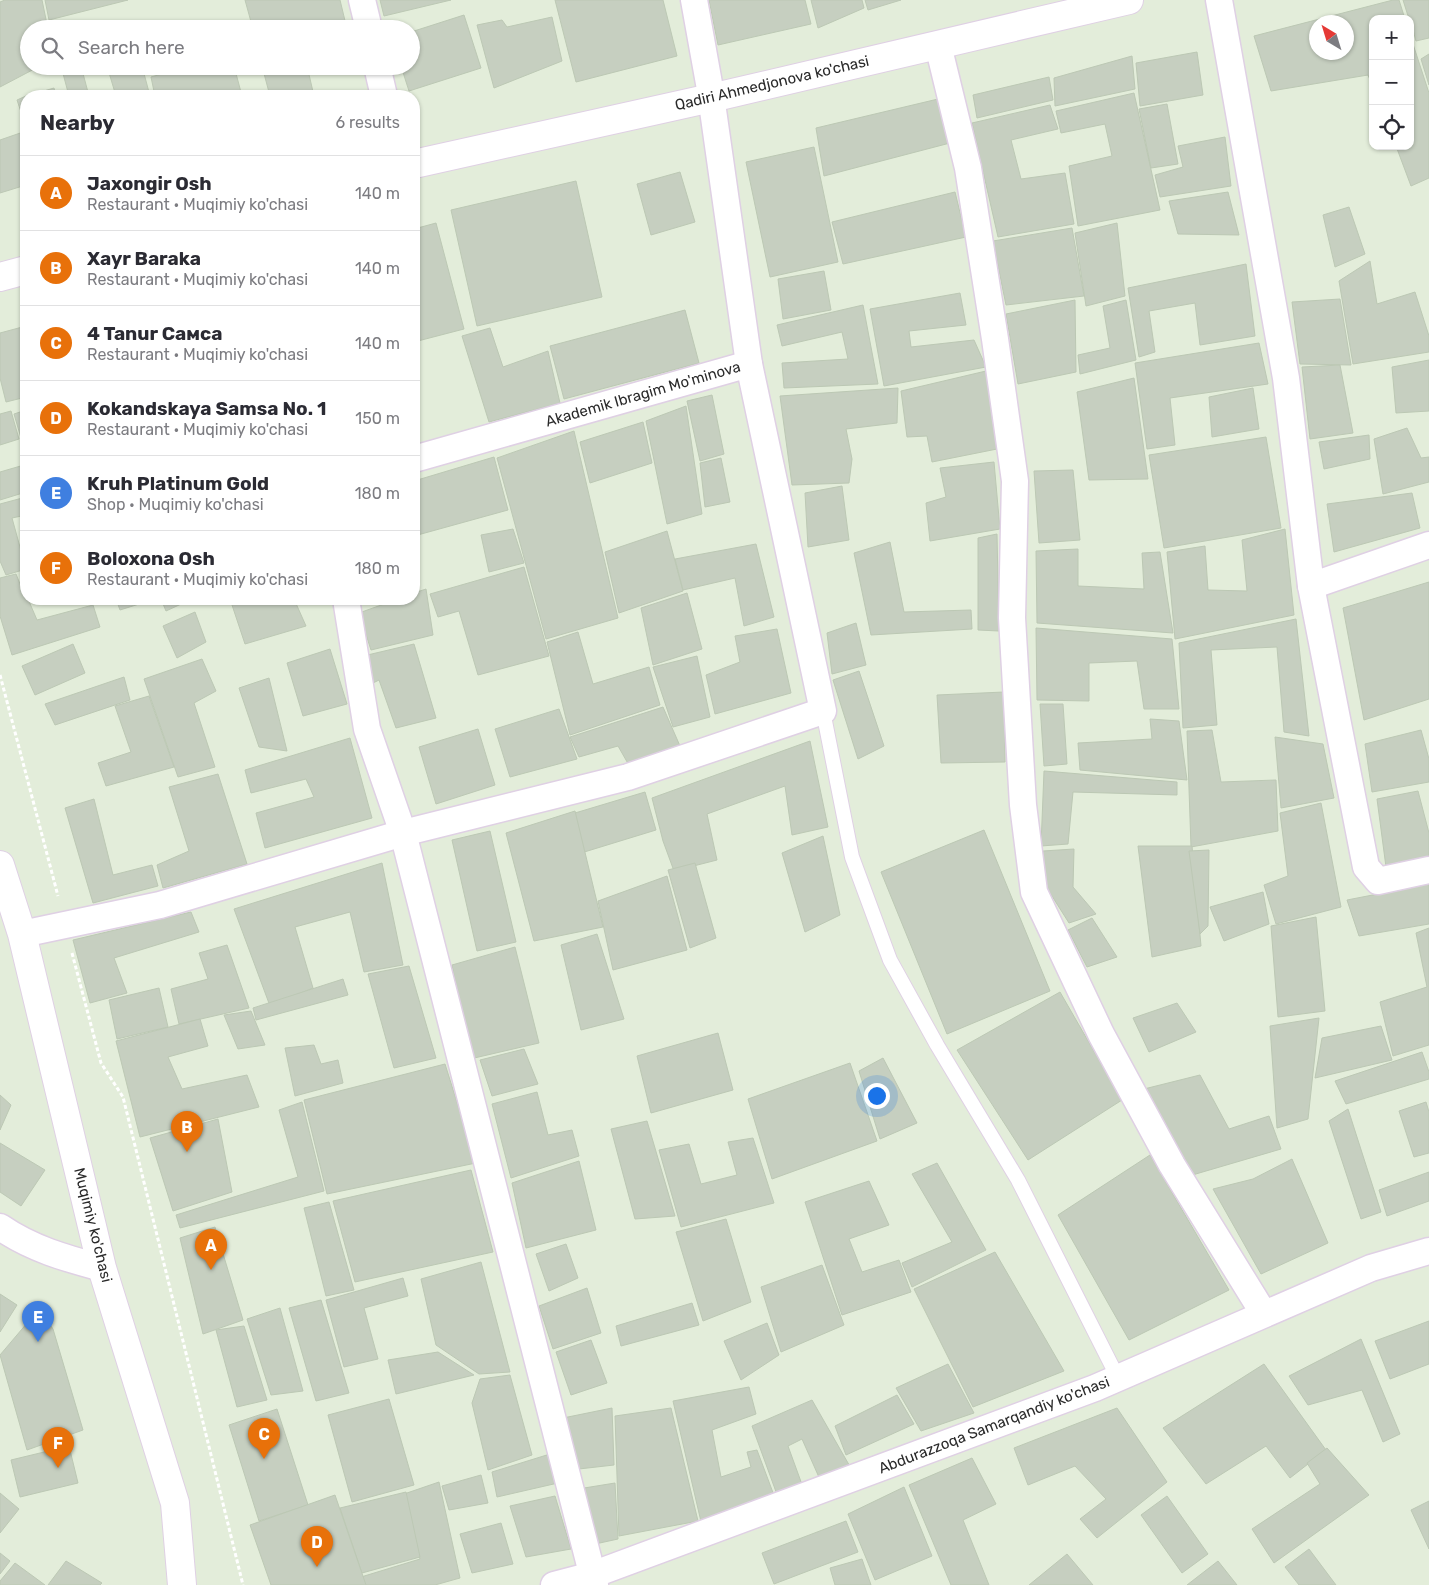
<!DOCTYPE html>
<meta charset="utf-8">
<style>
body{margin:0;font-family:Rubik,sans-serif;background:#f7f7f7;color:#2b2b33}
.controls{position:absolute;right:15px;top:15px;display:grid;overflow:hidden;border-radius:10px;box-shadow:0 1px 4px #0004}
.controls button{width:45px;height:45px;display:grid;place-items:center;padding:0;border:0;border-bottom:1px solid #e1e1e2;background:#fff;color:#2b2b33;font:25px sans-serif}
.compass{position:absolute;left:1309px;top:15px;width:45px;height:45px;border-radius:50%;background:#fff;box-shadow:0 1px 4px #0004;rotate:322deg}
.you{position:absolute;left:876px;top:1095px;width:18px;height:18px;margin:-12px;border:4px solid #fff;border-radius:50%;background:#1a73e8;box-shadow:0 0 0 8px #1a73e833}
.badge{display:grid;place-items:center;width:32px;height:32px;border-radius:50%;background:#0b8043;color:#fff;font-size:16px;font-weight:700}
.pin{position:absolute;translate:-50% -41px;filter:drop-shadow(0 1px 2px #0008)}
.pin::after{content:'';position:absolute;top:26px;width:18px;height:15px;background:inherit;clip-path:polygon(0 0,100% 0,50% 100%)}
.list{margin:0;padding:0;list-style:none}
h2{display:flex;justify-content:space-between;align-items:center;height:65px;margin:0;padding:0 20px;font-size:21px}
h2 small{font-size:16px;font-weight:400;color:#7c7c81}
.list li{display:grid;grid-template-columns:32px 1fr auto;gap:15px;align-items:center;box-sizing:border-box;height:75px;padding:0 20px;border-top:1px solid #e1e1e2}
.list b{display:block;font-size:19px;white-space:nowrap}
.list p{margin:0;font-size:16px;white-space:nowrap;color:#7c7c81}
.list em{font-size:16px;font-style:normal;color:#7c7c81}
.icon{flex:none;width:28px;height:28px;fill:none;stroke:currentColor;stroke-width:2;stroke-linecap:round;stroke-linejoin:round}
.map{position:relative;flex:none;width:1429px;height:1585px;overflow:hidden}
.search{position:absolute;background:#fff;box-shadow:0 1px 4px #0004;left:20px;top:20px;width:400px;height:55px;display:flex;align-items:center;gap:12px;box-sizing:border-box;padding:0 18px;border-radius:28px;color:#7c7c81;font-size:19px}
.panel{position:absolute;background:#fff;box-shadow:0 1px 4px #0004;left:20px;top:90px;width:400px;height:515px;border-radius:20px}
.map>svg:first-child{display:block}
</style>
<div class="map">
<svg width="1429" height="1585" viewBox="0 0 1429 1585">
<rect width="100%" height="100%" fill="#e3edda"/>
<!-- building -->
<g fill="#c6cfc0" stroke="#bcc8b4" fill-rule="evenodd">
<path d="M5 0H42L48 29H29V66H40L0 87V2Z"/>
<path d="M45 0H128L49 20Z"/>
<path d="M245 0H340L347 29H253Z"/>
<path d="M380 0H451L384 16Z"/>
<path d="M555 0H663L677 56 576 82Z"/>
<path d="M709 0H805L811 24 718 45Z"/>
<path d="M811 0H862L864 8 818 28Z"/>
<path d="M865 0H901L868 10Z"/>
<path d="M1393 0H1399L1405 19H1373V87L1368 75 1271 91 1254 36ZM1316 22H1346V52H1316Z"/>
<path d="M1403 0H1429V38L1416 41 1410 19H1409Z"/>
<path d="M464 15 481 68 409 91 401 66H411V32Z"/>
<path d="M552 17 562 61 494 88 477 25 502 20 507 27Z"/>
<path d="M1410 35 1429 93V178L1411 186 1396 146H1410Z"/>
<path d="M1197 52 1203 95 1140 106 1136 63Z"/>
<path d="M1429 54V85L1421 59Z"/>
<path d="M1132 56 1135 89 1055 106 1054 78Z"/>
<path d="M61 66H81L89 96H69Z"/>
<path d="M107 66H142L150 96H116Z"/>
<path d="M190 66H234L242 96H155L151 77Z"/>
<path d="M262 66H307L314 96H270Z"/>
<path d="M1049 77 1053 100 977 118 973 95Z"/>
<path d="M54 88 56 96H27Z"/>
<path d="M1134 93 1160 210 1078 226 1069 166 1112 156 1105 124 1061 133 1056 111Z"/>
<path d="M26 96V127L17 100Z"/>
<path d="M938 99 950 143 824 176 816 128Z"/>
<path d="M1167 104 1178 164 1151 168 1139 109Z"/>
<path d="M1050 105 1058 129 1011 140 1021 179 1065 173 1074 224 998 237 972 123Z"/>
<path d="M26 131V185L0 193V140Z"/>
<path d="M1225 137 1231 186 1160 197 1155 175 1183 167 1178 146Z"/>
<path d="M814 147 838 262 770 277 746 162Z"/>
<path d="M680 172 695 222 651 235 637 184Z"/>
<path d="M576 181 602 297 477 326 451 210Z"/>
<path d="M955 192 966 237 843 264 832 222Z"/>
<path d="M1228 192 1239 235 1178 234 1169 201Z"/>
<path d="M1349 207 1365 254 1335 267 1323 215Z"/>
<path d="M436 223 464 329 414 342V229Z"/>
<path d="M1117 223 1125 296 1086 306 1075 233Z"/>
<path d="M1072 228 1084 296 1006 305 993 241Z"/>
<path d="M1370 261 1377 304 1415 292 1429 336V352L1353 364 1339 281Z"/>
<path d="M1246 264 1255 336 1200 345 1195 303 1149 311 1155 352 1139 357 1128 288Z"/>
<path d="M824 271 831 310 783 319 778 279Z"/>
<path d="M960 293 966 325 909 331 911 347 974 340 986 367 884 386 870 309Z"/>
<path d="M1340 299 1351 365 1300 364 1292 302Z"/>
<path d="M1075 300 1076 372 1018 384 1006 314Z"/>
<path d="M1126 300 1136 360 1080 374 1078 355 1110 348 1103 306Z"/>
<path d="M863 305 878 384 784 388 782 363 848 359 842 332 782 346 777 325Z"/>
<path d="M685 310 699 363 564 399 550 346Z"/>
<path d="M26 326V397L6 402 0 378V333Z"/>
<path d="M490 328 503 367 548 351 560 403 489 422 462 336Z"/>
<path d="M1259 343 1268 384 1170 398 1175 445 1147 449 1135 363Z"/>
<path d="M1429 360V411L1396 413 1392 367Z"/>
<path d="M1340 365 1353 433 1310 439 1302 367Z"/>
<path d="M986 371 997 449 932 462 927 436 907 437 901 391Z"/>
<path d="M1134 378 1148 479 1089 480 1077 392Z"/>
<path d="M898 388 897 423 846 429 852 459 849 483 792 485 780 396Z"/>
<path d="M1253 388 1259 429 1212 437 1209 397Z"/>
<path d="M712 395 724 454 700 461 687 401Z"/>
<path d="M686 406 702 514 667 524 646 421Z"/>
<path d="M26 410V455L14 414Z"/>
<path d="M11 411 19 439 0 445V414Z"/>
<path d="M643 422 652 463 590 483 580 442Z"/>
<path d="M1407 428 1421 458 1429 457V482L1383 494 1374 439Z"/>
<path d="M574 431 618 618 546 639 497 458Z"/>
<path d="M1369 435 1370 459 1324 469 1319 442Z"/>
<path d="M1266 437 1281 528 1164 548 1149 455Z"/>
<path d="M494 457 508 510 414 536V481Z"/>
<path d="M721 458 730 502 705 507 700 463Z"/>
<path d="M994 462 1000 529 930 541 926 503 946 497 940 468Z"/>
<path d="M24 465 26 471V492L0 500V472Z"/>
<path d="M1073 470 1080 540 1039 543 1034 471Z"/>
<path d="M842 486 849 540 808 547 805 493Z"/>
<path d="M1412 493 1420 528 1334 552 1327 504Z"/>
<path d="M26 497V515L12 518 26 569 6 575 0 561V504Z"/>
<path d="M513 529 524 563 489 572 481 535Z"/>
<path d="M1285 529 1294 615 1175 639 1167 552 1205 546 1208 590 1247 591 1242 540Z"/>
<path d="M667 531 683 591 619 613 605 552Z"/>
<path d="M997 534 999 631 978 630V538Z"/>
<path d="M890 542 904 612 971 610 972 629 871 635 854 553Z"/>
<path d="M756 544 774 617 744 626 735 578 683 590 675 559Z"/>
<path d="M1078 549V586L1144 589 1142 553 1160 552 1173 633 1037 623 1036 551Z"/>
<path d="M524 567 549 656 478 675 459 611 438 617 430 594Z"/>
<path d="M16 574 26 599H28L37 620 93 605 100 627 12 655 0 616V578Z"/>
<path d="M1429 582V699L1364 720 1343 608Z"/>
<path d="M426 589 433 635 371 650 359 613 398 599H414V593Z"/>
<path d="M687 593 702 649 653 665 641 608Z"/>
<path d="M116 599H155L120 610Z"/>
<path d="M161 599H192L166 611Z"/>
<path d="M230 599H294L306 626 245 644Z"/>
<path d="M195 612 206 642 177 658 163 626Z"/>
<path d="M1296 619 1309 736 1284 732 1277 647 1211 650 1217 725 1183 728 1179 643Z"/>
<path d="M856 623 866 665 832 674 827 633Z"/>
<path d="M1036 628 1172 639 1179 709H1144L1137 661 1089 663V701L1037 700Z"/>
<path d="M777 629 791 693 715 714 706 675 740 662 735 636Z"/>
<path d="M578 632 593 684 649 667 660 705 570 735 547 642Z"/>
<path d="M73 644 85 673 35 695 22 666Z"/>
<path d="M414 644 436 718 396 728 379 680 369 685 359 657Z"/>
<path d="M330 649 347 704 303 716 287 663Z"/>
<path d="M697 656 710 717 673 727 653 667Z"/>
<path d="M202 659 216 691 194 703 215 767 178 777 144 679Z"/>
<path d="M859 671 884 746 858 759 833 680Z"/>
<path d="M124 677 130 700 55 725 45 704Z"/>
<path d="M269 678 287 751 259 747 239 688Z"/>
<path d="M1004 692 1005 762 941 763 937 695Z"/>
<path d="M149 696 174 767 106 786 98 763 131 752 115 706Z"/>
<path d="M1040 704H1063L1067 764 1044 766Z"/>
<path d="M663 707 680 746 630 767 618 746 579 757 570 737Z"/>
<path d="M559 709 577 759 510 777 495 729Z"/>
<path d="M1150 719 1179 721 1187 780 1080 770 1078 743 1152 739Z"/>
<path d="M478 729 495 785 436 804 419 747Z"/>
<path d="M1212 730 1221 782 1276 780 1278 831 1191 847 1187 731Z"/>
<path d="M1421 730 1429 759V782L1372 792 1365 744Z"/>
<path d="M1275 737 1323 744 1334 798 1281 808Z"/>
<path d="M350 738 372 818 265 848 256 813 314 797 306 779 251 793 245 770Z"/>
<path d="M810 741 828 827 792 835 785 786 707 814 717 860 674 871 663 841 652 798Z"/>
<path d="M1044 771 1177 782V795L1073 792 1068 844 1041 846Z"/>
<path d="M218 774 247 864 163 888 157 865 189 851 169 787Z"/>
<path d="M1418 791 1429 833V858L1386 867 1377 799Z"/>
<path d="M645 792 656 830 581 853 575 813Z"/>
<path d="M94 799 113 875 152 865 158 886 93 903 65 808Z"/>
<path d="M1321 803 1341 907 1276 924 1264 885 1288 876 1280 813Z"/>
<path d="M575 811 603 927 534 941 506 833Z"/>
<path d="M984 830 1050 991 947 1034 881 872Z"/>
<path d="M490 831 516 942 477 951 452 840Z"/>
<path d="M823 836 840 915 805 932 782 853Z"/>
<path d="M1138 846H1192L1201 946 1152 957Z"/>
<path d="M1074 849 1073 887 1096 914 1069 923 1045 885 1043 851Z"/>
<path d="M1209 850 1208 926 1200 934 1189 851Z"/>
<path d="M382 863 403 965 364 972 350 912 295 927 313 988 270 1006 234 909Z"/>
<path d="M695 863 716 938 690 948 668 870Z"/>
<path d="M667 876 687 950 613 970 598 901Z"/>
<path d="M1429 884V924L1359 936 1347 900Z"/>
<path d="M1263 892 1269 924 1224 941 1210 907Z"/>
<path d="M191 912 199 932 114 958 127 993 90 1003 73 940Z"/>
<path d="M1316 917 1325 1011 1278 1017 1271 926Z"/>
<path d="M1092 918 1117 957 1087 967 1068 930Z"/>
<path d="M1429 928V1045L1393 1056 1380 1002 1427 987 1416 933Z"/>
<path d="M597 934 624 1019 581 1030 561 945Z"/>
<path d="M227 945 249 1008 179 1024 171 989 208 979 199 953Z"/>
<path d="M515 947 539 1043 470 1059 452 965Z"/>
<path d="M409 966 436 1058 394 1068 368 974Z"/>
<path d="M343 979 348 995 256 1020 253 1008Z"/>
<path d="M159 988 168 1027 117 1039 109 1000Z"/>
<path d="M1060 992 1122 1100 1028 1160 957 1050Z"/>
<path d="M1177 1003 1196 1032 1149 1052 1133 1018Z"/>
<path d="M251 1011 265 1045 238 1049 224 1015Z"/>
<path d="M1319 1018 1308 1119 1277 1128 1270 1026Z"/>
<path d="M200 1019 208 1046 168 1057 182 1089 247 1075 259 1107 140 1137 116 1041Z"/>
<path d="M1381 1026 1392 1060 1315 1078 1322 1038Z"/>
<path d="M718 1033 733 1090 651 1113 637 1056Z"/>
<path d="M314 1045 321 1064 338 1060 343 1083 295 1096 285 1048Z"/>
<path d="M524 1049 538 1084 492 1096 480 1060Z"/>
<path d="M1422 1052 1429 1072V1079L1346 1104 1335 1081Z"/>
<path d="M883 1058 917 1123 880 1139 859 1071Z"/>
<path d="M850 1063 877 1141 772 1179 748 1099Z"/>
<path d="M445 1064 476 1163 327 1194 304 1100Z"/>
<path d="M1200 1075 1229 1129 1269 1116 1281 1149 1189 1176 1140 1090Z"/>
<path d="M537 1092 548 1135 572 1130 579 1156 511 1178 492 1104Z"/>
<path d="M0 1095 11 1105 0 1130Z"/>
<path d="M302 1102 324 1191 180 1228 176 1215 298 1177 279 1110Z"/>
<path d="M1426 1102 1429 1112V1153L1414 1157 1399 1111Z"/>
<path d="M1348 1109 1381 1212 1361 1219 1329 1121Z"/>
<path d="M218 1119 232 1192 173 1211 150 1138Z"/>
<path d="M647 1121 675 1216 635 1219 611 1129Z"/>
<path d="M753 1138 774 1203 681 1227 659 1150 689 1144 701 1184 737 1175 728 1142Z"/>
<path d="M0 1143 45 1170 21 1206 0 1192Z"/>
<path d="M1150 1155 1229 1290 1129 1340 1058 1215Z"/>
<path d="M1292 1159 1328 1243 1261 1274 1213 1189 1253 1179Z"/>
<path d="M579 1161 596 1230 526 1248 512 1183Z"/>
<path d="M937 1163 986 1250 912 1287 902 1263 952 1242 912 1174Z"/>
<path d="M471 1170 493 1252 355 1282 333 1201Z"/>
<path d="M1429 1172V1201L1387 1216 1379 1190Z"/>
<path d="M869 1181 889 1225 849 1239 862 1272 899 1260 911 1292 842 1315 805 1202Z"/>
<path d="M329 1202 354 1290 326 1296 304 1208Z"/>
<path d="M726 1219 751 1302 703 1321 676 1232Z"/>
<path d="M215 1227 243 1320 203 1334 180 1238Z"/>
<path d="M566 1244 578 1278 549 1291 536 1254Z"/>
<path d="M995 1252 1064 1371 973 1407 914 1289Z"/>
<path d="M481 1262 510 1372 479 1374 436 1345 421 1279Z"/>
<path d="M822 1265 844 1325 781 1352 761 1287Z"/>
<path d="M403 1278 408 1296 364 1308 378 1359 344 1367 326 1300Z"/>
<path d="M587 1288 601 1333 553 1349 539 1306Z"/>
<path d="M0 1294 17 1305 0 1332Z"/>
<path d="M321 1300 349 1393 316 1401 289 1308Z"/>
<path d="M692 1303 699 1325 621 1346 616 1326Z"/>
<path d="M280 1308 303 1391 271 1395 247 1319Z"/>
<path d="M39 1309 53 1329 83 1430 27 1450 0 1355Z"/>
<path d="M1429 1321V1364L1390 1379 1375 1341Z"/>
<path d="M767 1323 779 1355 741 1380 724 1341Z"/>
<path d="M244 1326 267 1400 237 1407 216 1330Z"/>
<path d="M1361 1339 1400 1434 1383 1442 1362 1390 1308 1405 1289 1376Z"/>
<path d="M591 1340 607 1383 571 1395 556 1352Z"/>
<path d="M438 1352 474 1375 396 1394 388 1360Z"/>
<path d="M948 1364 974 1413 921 1431 896 1388Z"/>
<path d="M1264 1364 1326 1450 1290 1478 1266 1446 1206 1484 1163 1428Z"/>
<path d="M510 1375 532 1455 488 1470 472 1403 480 1379Z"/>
<path d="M749 1387 756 1414 712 1430 721 1477 751 1467 747 1452 757 1450 775 1498 702 1526 673 1401Z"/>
<path d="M897 1395 914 1424 846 1455 835 1426Z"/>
<path d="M389 1399 414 1485 352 1502 328 1415Z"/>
<path d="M812 1400 852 1470 822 1484 802 1439 788 1446 804 1490 779 1500 752 1426Z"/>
<path d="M612 1408 614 1465 570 1470 563 1418Z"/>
<path d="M671 1408 698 1521 619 1536 615 1416Z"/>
<path d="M1117 1408 1167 1482 1097 1538 1080 1519 1106 1499 1075 1466 1028 1485 1014 1448Z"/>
<path d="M277 1409 308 1505 259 1521 229 1425Z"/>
<path d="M69 1446 78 1483 20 1497 11 1460Z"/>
<path d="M1327 1448 1369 1495 1274 1563 1252 1529 1320 1484 1307 1463Z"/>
<path d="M550 1454 558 1483 497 1497 492 1472Z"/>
<path d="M972 1458 996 1504 963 1520 989 1585H951L909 1485Z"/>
<path d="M481 1475 488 1503 449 1510 442 1486Z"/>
<path d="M439 1482 460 1578 435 1585H363L361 1577 420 1559 404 1494Z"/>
<path d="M615 1483 618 1539 586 1546 578 1489Z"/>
<path d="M904 1487 932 1556 875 1580 848 1514Z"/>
<path d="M406 1492 420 1557 362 1573 340 1508Z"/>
<path d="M0 1493 19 1509 0 1533Z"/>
<path d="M335 1495 366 1585H271L250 1525Z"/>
<path d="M555 1496 571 1549 526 1557 510 1506Z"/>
<path d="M1167 1496 1208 1554 1182 1573 1141 1515Z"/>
<path d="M1429 1501V1549L1411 1510Z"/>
<path d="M846 1521 858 1552 774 1584 762 1553Z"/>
<path d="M501 1523 513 1564 472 1573 460 1534Z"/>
<path d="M1309 1549 1336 1585H1299L1285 1567Z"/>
<path d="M0 1553 10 1561 0 1574Z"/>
<path d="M1067 1554 1093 1585H1029Z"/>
<path d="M862 1559 871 1585H835L830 1568Z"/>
<path d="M66 1561 102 1583 100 1585H48Z"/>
<path d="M1218 1561 1237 1585H1187Z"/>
<path d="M15 1563 45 1585H0V1581Z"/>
</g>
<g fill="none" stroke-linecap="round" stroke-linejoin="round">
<!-- lane casing -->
<g stroke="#dfd0e4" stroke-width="16">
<path id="lane" d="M823 711 852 857 890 960 937 1045 1018 1180 1118 1378"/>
</g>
<!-- street casing -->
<g stroke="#dfd0e4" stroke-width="29">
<g id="street">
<path d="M362 0 369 29"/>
<path d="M1219 0 1286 378 1311 586 1366 867 1378 881 1429 870"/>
<path d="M938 45 968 168 995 339 1015 481 1012 618 1023 805 1034 892 1101 1034 1172 1165 1264 1314"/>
<path d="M377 66 384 96"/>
<path d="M414 459 749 364"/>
<path d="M1311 586 1429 545"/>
<path d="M346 599 367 729 403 833 595 1585"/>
<path d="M22 934 160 905 403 833 628 777 823 711 749 364 710 89 694 0"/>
<path d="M0 1227C32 1249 65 1258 102 1268"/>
<path d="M554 1585 592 1575 1095 1388 1371 1268 1429 1251"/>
</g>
</g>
<!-- secondary casing -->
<g stroke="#dfd0e4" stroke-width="30">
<g id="secondary">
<path d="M414 164 711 98 1129 0"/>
<path d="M0 277 26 270"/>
<path d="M0 865 22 934 102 1268 175 1503 182 1585"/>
</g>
</g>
<!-- path -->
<g stroke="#fff" stroke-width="3" stroke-dasharray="4 2.5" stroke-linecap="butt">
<path d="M0 675 58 896"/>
<path d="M72 953 101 1063 123 1097 243 1585"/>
</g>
<!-- lane -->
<use href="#lane" stroke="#fff" stroke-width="14"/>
<!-- street -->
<use href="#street" stroke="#fff" stroke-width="26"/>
<!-- secondary -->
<use href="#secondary" stroke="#fff" stroke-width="28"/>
</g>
<g text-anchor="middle" stroke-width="4.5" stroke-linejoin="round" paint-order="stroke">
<!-- street labels -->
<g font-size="15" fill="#2a2a2a" stroke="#fff">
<text transform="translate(772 83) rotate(-13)" y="5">Qadiri Ahmedjonova ko'chasi</text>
<text transform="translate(643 394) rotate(-16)" y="5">Akademik Ibragim Mo'minova</text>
<text transform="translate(93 1225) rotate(76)" y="5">Muqimiy ko'chasi</text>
<text transform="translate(994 1425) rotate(-21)" y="5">Abdurazzoqa Samarqandiy ko'chasi</text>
</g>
</g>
</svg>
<div class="controls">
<button>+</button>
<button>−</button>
<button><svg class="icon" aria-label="locate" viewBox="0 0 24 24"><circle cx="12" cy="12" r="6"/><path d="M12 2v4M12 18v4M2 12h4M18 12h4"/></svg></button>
</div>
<svg class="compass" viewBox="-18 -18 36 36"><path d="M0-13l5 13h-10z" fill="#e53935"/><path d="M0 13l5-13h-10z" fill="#7c7c81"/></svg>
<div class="you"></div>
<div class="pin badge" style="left:211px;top:1270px;background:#e8710a">A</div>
<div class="pin badge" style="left:187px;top:1152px;background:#e8710a">B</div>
<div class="pin badge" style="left:264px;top:1459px;background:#e8710a">C</div>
<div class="pin badge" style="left:317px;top:1567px;background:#e8710a">D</div>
<div class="pin badge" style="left:38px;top:1342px;background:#3f7fe0">E</div>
<div class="pin badge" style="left:58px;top:1468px;background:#e8710a">F</div>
<div class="search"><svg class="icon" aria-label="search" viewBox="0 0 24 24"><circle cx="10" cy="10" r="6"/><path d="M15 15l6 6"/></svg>Search here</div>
<section class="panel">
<h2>Nearby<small>6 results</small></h2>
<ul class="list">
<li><span class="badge" style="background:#e8710a">A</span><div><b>Jaxongir Osh</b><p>Restaurant · Muqimiy ko'chasi</p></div><em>140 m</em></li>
<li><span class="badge" style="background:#e8710a">B</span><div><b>Xayr Baraka</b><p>Restaurant · Muqimiy ko'chasi</p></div><em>140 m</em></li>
<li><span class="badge" style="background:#e8710a">C</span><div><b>4 Tanur Самса</b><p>Restaurant · Muqimiy ko'chasi</p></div><em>140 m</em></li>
<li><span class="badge" style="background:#e8710a">D</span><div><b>Kokandskaya Samsa No. 1</b><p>Restaurant · Muqimiy ko'chasi</p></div><em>150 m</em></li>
<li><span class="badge" style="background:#3f7fe0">E</span><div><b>Kruh Platinum Gold</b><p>Shop · Muqimiy ko'chasi</p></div><em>180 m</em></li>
<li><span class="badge" style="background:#e8710a">F</span><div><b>Boloxona Osh</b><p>Restaurant · Muqimiy ko'chasi</p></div><em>180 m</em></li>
</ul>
</section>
</div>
